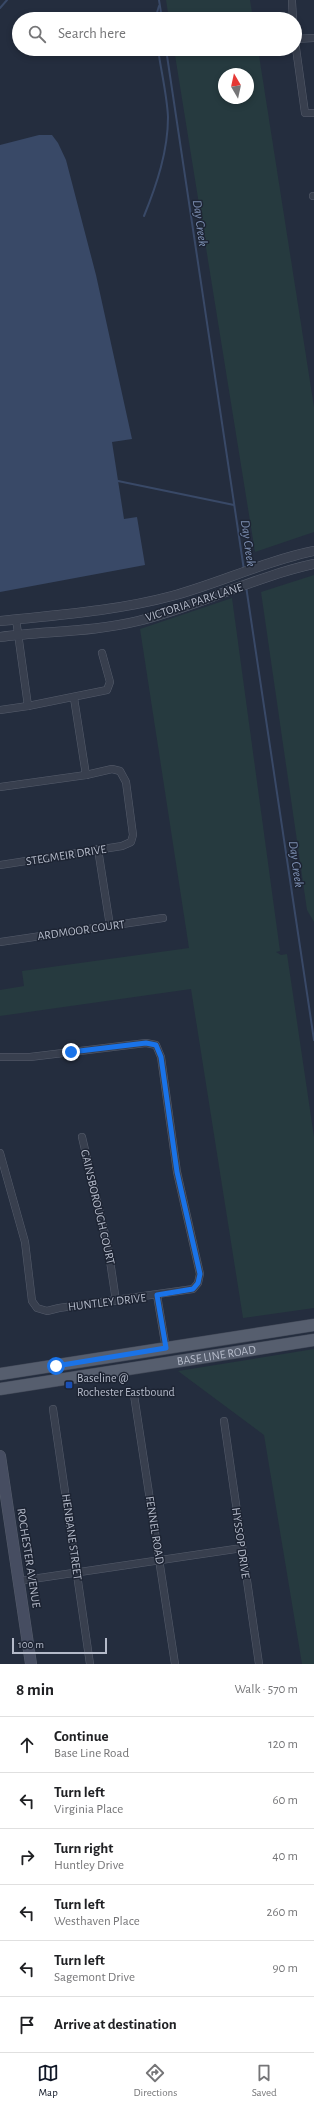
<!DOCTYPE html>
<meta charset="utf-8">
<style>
body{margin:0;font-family:"Alegreya Sans",sans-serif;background:#f6f6f6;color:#202124}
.compass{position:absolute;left:218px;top:68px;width:36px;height:36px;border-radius:50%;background:#fff;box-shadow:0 2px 6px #0003;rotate:351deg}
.scale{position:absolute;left:12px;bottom:10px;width:95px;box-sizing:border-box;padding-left:4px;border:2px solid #b4bac9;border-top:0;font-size:11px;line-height:14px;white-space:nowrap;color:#b4bac9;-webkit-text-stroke:3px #1d2433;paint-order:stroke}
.stop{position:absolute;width:12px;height:12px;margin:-9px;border:3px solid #1a73e8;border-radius:50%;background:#fff}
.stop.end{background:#1a73e8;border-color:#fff;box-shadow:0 1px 4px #0008}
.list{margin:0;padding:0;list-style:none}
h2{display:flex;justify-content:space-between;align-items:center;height:52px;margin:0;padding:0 16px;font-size:17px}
h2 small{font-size:13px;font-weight:400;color:#757577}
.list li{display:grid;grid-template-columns:26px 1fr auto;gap:12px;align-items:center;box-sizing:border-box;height:56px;padding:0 16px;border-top:1px solid #e0e0e0}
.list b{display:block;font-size:15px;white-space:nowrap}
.list p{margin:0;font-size:13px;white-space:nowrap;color:#757577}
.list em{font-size:13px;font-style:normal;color:#757577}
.icon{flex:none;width:22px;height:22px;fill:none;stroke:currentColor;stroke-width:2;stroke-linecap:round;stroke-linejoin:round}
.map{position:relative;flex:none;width:314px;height:1664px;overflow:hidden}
.search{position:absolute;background:#fff;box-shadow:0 2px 6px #0003;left:12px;right:12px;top:12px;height:44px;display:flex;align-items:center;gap:10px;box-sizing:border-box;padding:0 14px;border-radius:22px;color:#757577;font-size:15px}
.sheet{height:388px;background:#fff}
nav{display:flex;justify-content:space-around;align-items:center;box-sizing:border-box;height:56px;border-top:1px solid #e0e0e0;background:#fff;font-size:11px;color:#757577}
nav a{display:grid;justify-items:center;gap:2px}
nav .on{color:#111827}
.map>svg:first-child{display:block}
</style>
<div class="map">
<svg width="314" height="1664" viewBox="0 0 314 1664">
<rect width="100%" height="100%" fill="#242d3e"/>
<!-- green -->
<g fill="#263a3f" fill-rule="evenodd">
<path d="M166 0H250L253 19H169Z"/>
<path d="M174 49H258L314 407V532L255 552ZM224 74H248V98H224Z"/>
<path d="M314 575V922L307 910 261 592Z"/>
<path d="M232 598 280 951 276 952 281 955 287 954 314 1137V1308L243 1318 191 989 0 1016V990L24 986 22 971 189 948 140 629Z"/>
<path d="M314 1349V1664H302L264 1435 178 1371Z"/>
</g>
<!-- water -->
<path fill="#394967" d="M39 135H52L58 143 66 160 96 275 132 439 112 442 124 519 137 517 145 565 0 592V145Z"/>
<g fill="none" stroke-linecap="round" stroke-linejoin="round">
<!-- stream -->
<g stroke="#394967" stroke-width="2">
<path d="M159 0 162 19"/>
<path d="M0 8 7 0"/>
<path d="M155 19 159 6"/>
<path d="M166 49 244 570"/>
<path d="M144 216C157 184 168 151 168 117 167 95 161 71 158 49"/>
<path d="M118 481 234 505"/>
<path d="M246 586 314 1040"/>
</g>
<!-- minor casing -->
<g stroke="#565d6c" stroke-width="8">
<g id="minor">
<path d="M292 2 293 19"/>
<path d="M295 39 314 38"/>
<path d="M295 41 305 113H314"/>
<path d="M313 196H314"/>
<path d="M16 619 28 706"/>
<path d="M74 698 86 775"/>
<path d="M0 710 28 706 107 690 110 682 102 653"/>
<path d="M0 787 86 775 112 769 120 771 126 782 133 835 131 842 122 846 0 865"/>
<path d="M98 849 110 926"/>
<path d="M0 942 163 918"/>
<path d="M0 1057H30L146 1043 156 1045 161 1057 177 1172 200 1274 198 1283 193 1289 59 1308 47 1311 37 1308 32 1301 25 1242 0 1153"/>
<path d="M82 1137 108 1247 116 1301"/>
<path d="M157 1295 166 1349"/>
<path d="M134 1395 175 1664"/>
<path d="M53 1409 90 1664"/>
<path d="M224 1421 259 1664"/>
<path d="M19 1581 242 1548"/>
</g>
</g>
<!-- tertiary casing -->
<g stroke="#565d6c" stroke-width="10">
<g id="tertiary">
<path d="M0 621C57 615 116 611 172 596 220 583 265 561 314 551"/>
<path d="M0 637C46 631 93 632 138 621 198 606 254 577 314 564"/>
</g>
</g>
<!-- secondary casing -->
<g stroke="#565d6c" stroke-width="12">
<path id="secondary" d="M0 1456 31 1664"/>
</g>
<!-- primary casing -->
<g stroke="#414857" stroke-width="13">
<g id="primary">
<path d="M0 1374 314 1325"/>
<path id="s1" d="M0 1389 314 1340"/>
</g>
</g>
<!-- minor -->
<use href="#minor" stroke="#383f4e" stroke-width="7"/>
<!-- tertiary -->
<use href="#tertiary" stroke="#383f4e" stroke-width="9"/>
<!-- secondary -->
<use href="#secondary" stroke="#464d61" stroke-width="11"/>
<!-- primary -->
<use href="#primary" stroke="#565e6e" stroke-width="12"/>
</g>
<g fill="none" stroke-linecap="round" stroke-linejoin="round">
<!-- route -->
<path stroke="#1a73e8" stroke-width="5" d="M56 1366 166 1348 157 1295 193 1289 198 1283 200 1274 177 1172 161 1057 156 1045 146 1043 71 1052"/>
</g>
<!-- markers -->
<rect fill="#1a4fb4" stroke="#1d2433" stroke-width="1.5" x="65" y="1381" width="8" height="8" rx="2"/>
<g text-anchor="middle" stroke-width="3" stroke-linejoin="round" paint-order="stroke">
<!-- street labels -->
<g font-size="12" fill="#b4bac9" stroke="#1d2433">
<text transform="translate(194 602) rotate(-18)" y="4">VICTORIA PARK LANE</text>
<text transform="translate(66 855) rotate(-9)" y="4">STEGMEIR DRIVE</text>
<text transform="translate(81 930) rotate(-8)" y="4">ARDMOOR COURT</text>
<text transform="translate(98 1207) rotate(77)" y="4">GAINSBOROUGH COURT</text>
<text transform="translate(107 1302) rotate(-7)" y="4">HUNTLEY DRIVE</text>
<text dy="4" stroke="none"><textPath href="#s1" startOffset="219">BASE LINE ROAD</textPath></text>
<text transform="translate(155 1530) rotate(81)" y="4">FENNEL ROAD</text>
<text transform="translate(72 1537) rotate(82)" y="4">HENBANE STREET</text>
<text transform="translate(241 1543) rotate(82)" y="4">HYSSOP DRIVE</text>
<text transform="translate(29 1558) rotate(81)" y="4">ROCHESTER AVENUE</text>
</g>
<!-- poi labels -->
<g font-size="12" fill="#b4bac9" stroke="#1d2433" text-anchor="start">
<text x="77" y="1382">Baseline @<tspan x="77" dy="14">Rochester Eastbound</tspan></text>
</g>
<!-- water labels -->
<g font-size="13" font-style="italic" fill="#7c8eb1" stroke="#1d2433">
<text transform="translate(201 223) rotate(82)" y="5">Day Creek</text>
<text transform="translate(249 543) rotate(82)" y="5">Day Creek</text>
<text transform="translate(297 864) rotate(82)" y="5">Day Creek</text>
</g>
</g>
</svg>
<svg class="compass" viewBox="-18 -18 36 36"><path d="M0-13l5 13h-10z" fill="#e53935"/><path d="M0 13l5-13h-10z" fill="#757577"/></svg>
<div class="scale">100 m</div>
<div class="stop" style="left:56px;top:1366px"></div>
<div class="stop end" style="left:71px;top:1052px"></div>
<div class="search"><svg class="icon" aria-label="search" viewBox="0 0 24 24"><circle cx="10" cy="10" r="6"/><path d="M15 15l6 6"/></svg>Search here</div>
</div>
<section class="sheet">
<h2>8 min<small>Walk · 570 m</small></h2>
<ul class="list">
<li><svg class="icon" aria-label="ahead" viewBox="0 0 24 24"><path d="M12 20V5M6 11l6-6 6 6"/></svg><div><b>Continue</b><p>Base Line Road</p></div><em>120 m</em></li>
<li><svg class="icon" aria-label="left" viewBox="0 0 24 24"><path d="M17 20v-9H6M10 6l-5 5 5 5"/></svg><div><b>Turn left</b><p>Virginia Place</p></div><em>60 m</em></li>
<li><svg class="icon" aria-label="right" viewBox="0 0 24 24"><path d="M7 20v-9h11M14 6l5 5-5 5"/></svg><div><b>Turn right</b><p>Huntley Drive</p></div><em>40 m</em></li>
<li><svg class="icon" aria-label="left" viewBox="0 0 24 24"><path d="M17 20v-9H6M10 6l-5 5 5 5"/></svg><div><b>Turn left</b><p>Westhaven Place</p></div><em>260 m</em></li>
<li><svg class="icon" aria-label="left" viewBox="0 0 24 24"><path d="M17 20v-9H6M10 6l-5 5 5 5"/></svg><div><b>Turn left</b><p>Sagemont Drive</p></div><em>90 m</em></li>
<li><svg class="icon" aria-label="arrive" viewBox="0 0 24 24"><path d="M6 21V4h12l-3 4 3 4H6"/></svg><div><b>Arrive at destination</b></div></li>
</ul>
</section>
<nav>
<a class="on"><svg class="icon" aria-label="map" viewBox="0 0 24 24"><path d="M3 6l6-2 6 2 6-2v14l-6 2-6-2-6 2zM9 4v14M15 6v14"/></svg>Map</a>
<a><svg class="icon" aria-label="directions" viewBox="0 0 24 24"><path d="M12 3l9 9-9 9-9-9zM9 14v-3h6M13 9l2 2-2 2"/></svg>Directions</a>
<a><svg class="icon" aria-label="saved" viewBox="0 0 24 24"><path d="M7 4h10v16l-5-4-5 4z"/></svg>Saved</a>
</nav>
